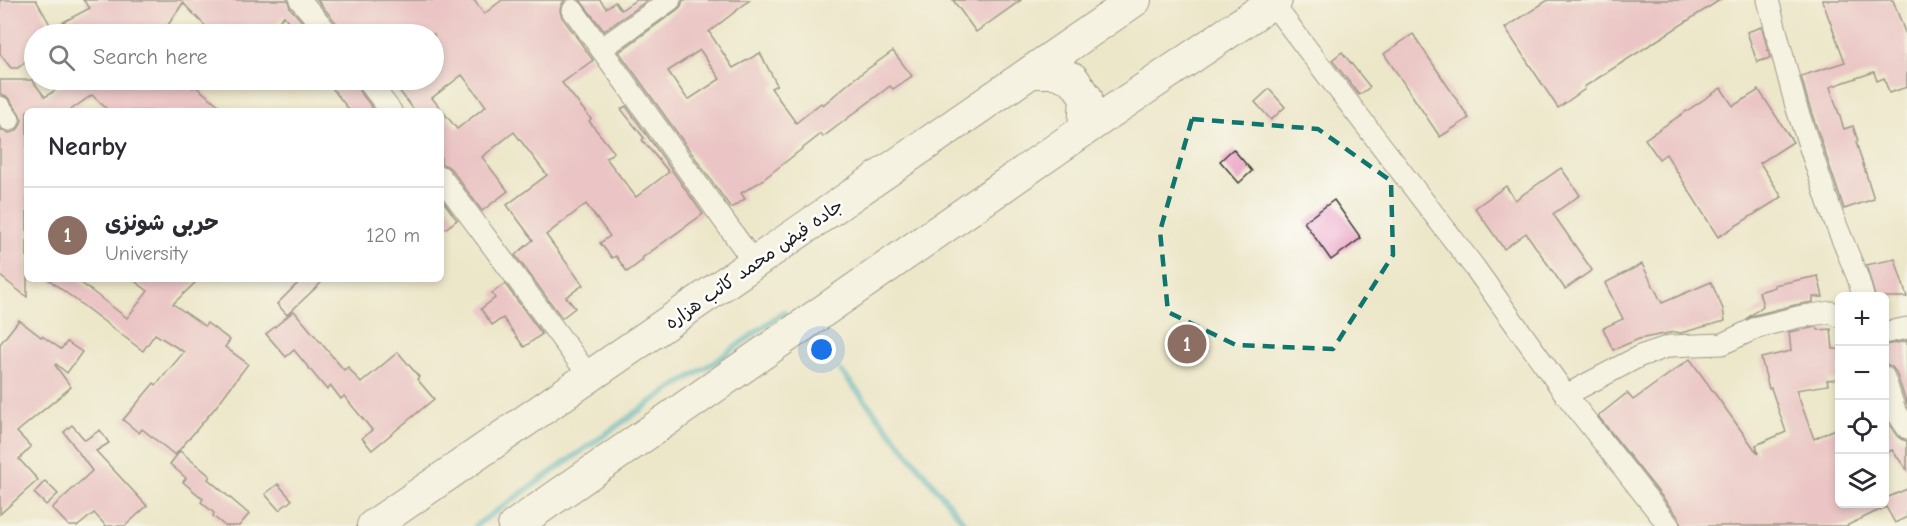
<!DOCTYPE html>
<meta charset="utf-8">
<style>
body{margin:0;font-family:"Comic Neue","Playpen Sans Arabic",sans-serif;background:#f7f7f7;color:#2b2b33}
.controls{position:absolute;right:18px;bottom:18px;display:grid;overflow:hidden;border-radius:9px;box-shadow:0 3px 9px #0003}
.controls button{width:54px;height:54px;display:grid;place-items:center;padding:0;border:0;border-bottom:2px solid #e1e1e2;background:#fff;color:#2b2b33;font:30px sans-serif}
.you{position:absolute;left:822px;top:350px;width:21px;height:21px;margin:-15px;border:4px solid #fff;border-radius:50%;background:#1a73e8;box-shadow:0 0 0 9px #1a73e833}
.badge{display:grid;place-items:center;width:39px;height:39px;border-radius:50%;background:#1f6fb2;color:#fff;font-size:20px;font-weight:700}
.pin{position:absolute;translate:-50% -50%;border:3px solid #fff;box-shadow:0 2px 6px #0006}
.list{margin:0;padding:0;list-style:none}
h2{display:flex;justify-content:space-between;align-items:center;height:78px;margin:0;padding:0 24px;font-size:26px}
h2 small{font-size:20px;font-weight:400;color:#7c7c81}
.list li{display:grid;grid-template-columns:39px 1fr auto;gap:18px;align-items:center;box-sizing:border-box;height:96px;padding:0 24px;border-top:2px solid #e1e1e2}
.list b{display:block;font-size:22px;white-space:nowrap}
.list p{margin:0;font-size:20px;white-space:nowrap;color:#7c7c81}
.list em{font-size:20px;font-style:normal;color:#7c7c81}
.icon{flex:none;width:33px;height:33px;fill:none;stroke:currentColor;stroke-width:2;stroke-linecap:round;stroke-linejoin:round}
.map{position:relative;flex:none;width:1907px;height:526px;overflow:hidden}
.search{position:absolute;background:#fff;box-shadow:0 3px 9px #0003;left:24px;top:24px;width:420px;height:66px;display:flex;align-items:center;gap:15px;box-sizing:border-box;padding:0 21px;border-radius:33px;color:#7c7c81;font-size:22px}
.panel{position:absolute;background:#fff;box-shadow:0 3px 9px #0003;left:24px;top:108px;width:420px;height:174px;border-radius:9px}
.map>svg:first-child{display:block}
</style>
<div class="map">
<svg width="1907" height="526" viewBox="0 0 1907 526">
<rect width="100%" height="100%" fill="#fff"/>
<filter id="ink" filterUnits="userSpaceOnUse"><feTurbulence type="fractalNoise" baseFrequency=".0167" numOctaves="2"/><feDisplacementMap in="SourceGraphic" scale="12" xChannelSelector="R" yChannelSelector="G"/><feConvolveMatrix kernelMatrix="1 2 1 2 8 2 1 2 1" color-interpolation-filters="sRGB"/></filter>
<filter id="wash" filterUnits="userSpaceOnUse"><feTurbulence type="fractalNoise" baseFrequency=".008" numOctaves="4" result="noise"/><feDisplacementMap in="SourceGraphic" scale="24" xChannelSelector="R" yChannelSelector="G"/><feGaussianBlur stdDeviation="1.35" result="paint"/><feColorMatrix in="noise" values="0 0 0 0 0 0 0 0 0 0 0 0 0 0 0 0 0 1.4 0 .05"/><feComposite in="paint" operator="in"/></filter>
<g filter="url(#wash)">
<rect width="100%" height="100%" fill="#ede7ca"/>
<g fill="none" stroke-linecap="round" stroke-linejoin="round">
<!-- stream -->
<g stroke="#40aac0" stroke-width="6">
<path d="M841 371 967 526"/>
<path d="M475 526 658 397 716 361 784 312 790 320"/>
</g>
</g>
<g id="blocks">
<!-- building -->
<g fill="#e89cbf" fill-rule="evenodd">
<path d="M0 0H36L52 28 90 8 83 0H288L290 8 313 34H298L284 16 270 30 266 26 258 34H213L183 3 162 34H34V54L18 68H11L0 54Z"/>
<path d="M317 0H474L484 14 502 0H565L561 5 560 11 562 17 593 60 562 83 591 119 589 121 614 152 606 158 636 197 669 172 642 140 644 138 621 109 626 106 703 214 642 258 643 260 627 272 616 256 612 258 600 243 610 236 586 204 546 235 583 285 566 297 575 308 562 318 515 255 533 240 507 205 547 175 514 132 482 157 508 191 482 211 451 169 447 166 441 164V111H415L391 80H434V34H341L339 26ZM462 75 486 106 457 129 432 98Z"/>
<path d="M580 0H600L606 8 615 2 621 10 636 0H648L604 31Z"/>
<path d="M683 0H750L709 32 733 68 760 53 777 85 771 88 796 123 821 103 823 105 855 78 893 51 912 76 893 89 890 86 823 137 821 134 760 182 741 193 745 199 731 208 619 52 677 10 681 6ZM700 50 720 79 688 100 668 71Z"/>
<path d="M953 0H1021L976 32Z"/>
<path d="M1548 0H1720L1584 87 1585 89 1558 108 1505 28Z"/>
<path d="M1822 0H1893L1907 38V87L1889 93 1884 78 1877 81 1874 72 1830 87 1844 129 1853 126 1858 141 1856 142 1874 199 1844 209 1808 102 1801 76 1845 62Z"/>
<path d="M1762 27 1770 58 1757 62 1747 32Z"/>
<path d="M1413 34 1469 118 1440 137 1384 54Z"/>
<path d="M1342 52 1370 87 1359 95 1332 60Z"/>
<path d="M0 80H32L45 97 71 80H184L193 88 195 86 226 111H109L92 95 69 111H27V297L0 276V129L9 133 16 131 20 126 22 120 19 113 10 100 6 96 0 94Z"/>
<path d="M326 80H351L375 111H350Z"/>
<path d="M1721 88 1733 106 1759 90 1793 142 1760 163 1782 197 1718 237 1666 154 1659 159 1645 139Z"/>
<path d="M1269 89 1285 107 1271 120 1255 102Z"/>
<path d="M1233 149 1252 171 1239 183 1220 161Z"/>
<path d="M1561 168 1580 195 1553 214 1592 270 1565 289 1526 233 1504 249 1475 208 1506 186 1515 200Z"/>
<path d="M441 198 457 220 441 232Z"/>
<path d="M1334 200 1361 238 1331 260 1304 222Z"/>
<path d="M1895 259 1907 297H1875L1866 265Z"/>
<path d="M1642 264 1662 303 1711 282 1723 309 1725 321 1681 333 1674 332 1639 339 1613 350 1603 328 1623 319 1605 283Z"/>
<path d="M1818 276 1823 297H1813V302L1795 305 1755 315 1746 319 1763 306 1759 292 1775 287 1774 285Z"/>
<path d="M48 279H76L127 318 148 291 132 279H199L173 304 205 326 207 323 230 340 225 347 248 364 215 408 175 455 142 429 139 433 123 420 154 383 156 385 184 352 155 334 143 351Z"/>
<path d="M302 279H325L287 315 277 304Z"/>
<path d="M505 284 542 334 524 347 503 318 492 325 481 309 495 298 492 293Z"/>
<path d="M294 311 344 370 348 367 361 383 398 352 419 377 417 379 434 399 372 450 362 438 372 430 344 396 341 399 331 386 327 390 294 350 286 357 266 334Z"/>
<path d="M19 320 41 337 42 336 61 349 67 342 82 352 67 373 56 364 55 365 71 387 17 432 31 447 19 459 38 480 0 514V344Z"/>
<path d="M1817 327 1818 330 1831 329 1833 349H1839V379L1827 380 1828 385 1796 390 1814 439 1839 427V504H1884V499L1907 489V517L1895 523 1886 507 1846 526H1681L1679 518 1598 416 1627 393 1633 400 1690 359 1758 454 1756 445 1786 432 1771 388 1769 389 1761 358 1791 351 1789 332Z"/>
<path d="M1907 341V405L1896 372 1892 367 1886 364 1884 360V345Z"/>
<path d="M1884 417 1897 436 1901 439 1907 441V470L1892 450 1884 454Z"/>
<path d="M72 425 85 440 100 430 109 443 96 451 147 506 125 526H106L94 513 78 526H69L52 508 92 471 64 432Z"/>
<path d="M180 451 210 476 208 479 249 514 239 526H225L213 516 214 513 201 502 203 499 183 482 186 478 170 464Z"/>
<path d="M45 481 58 494 46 505 34 493Z"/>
<path d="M278 484 292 500 279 510 265 494Z"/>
</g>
</g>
</g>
<g filter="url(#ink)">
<use href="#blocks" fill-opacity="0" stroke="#3b3a36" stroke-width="1.5"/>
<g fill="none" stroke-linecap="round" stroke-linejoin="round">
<!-- street casing -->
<g stroke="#3b3a36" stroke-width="23">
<g id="street">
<path d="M300 0 329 34"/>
<path d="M1768 0 1796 106 1833 217 1858 278 1863 296"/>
<path d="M1272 3 1475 268 1566 395 1669 526"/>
<path d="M573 10 755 264"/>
<path d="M601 49 670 0"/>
<path d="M367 80 391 111"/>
<path d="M0 107 9 120"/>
<path d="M441 177 590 377"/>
<path d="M1884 333 1907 328"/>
<path d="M1884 377 1895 410 1907 428"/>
<path d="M1566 395 1640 356 1670 346 1722 344 1758 327 1798 317 1831 312 1840 317"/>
</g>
</g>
<!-- primary casing -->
<g stroke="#3b3a36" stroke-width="34">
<g id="primary">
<path d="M1031 72H1055L1073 79 1086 97 1084 130"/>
<path d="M373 526 1135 0"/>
<path d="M514 526 1084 130 1276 0"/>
</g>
</g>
<!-- street -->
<use href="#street" stroke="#fff" stroke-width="21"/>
<!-- primary -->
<use href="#primary" stroke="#fff" stroke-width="32"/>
</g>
</g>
<!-- marked area -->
<path d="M0 0H1907V526H0ZM1192 119 1318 129 1391 181 1393 255 1333 349 1236 345 1168 312 1160 231Z" fill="#ede7ca" fill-opacity=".55" fill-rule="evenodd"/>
<path fill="none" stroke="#0f766e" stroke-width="4.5" stroke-dasharray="12 8" stroke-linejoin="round" d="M1192 119 1318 129 1391 181 1393 255 1333 349 1236 345 1168 312 1160 231Z"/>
<g text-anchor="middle" stroke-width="5" stroke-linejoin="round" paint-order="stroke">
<!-- street labels -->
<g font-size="18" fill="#1c1c1c" stroke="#fff">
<text transform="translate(754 264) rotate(-35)" y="6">جاده فیض محمد کاتب هزاره</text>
</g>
</g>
</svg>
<div class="controls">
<button>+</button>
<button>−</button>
<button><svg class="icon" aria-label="locate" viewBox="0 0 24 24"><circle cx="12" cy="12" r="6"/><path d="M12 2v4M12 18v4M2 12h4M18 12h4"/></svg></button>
<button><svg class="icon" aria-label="layers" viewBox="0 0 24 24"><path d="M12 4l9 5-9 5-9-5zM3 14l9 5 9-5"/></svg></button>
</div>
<div class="you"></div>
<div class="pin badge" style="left:1187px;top:344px;background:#8d6e63">1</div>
<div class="search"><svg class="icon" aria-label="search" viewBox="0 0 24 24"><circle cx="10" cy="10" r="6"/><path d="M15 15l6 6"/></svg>Search here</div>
<section class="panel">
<h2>Nearby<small></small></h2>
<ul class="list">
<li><span class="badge" style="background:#8d6e63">1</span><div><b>حربی شونزی</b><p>University</p></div><em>120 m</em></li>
</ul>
</section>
</div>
